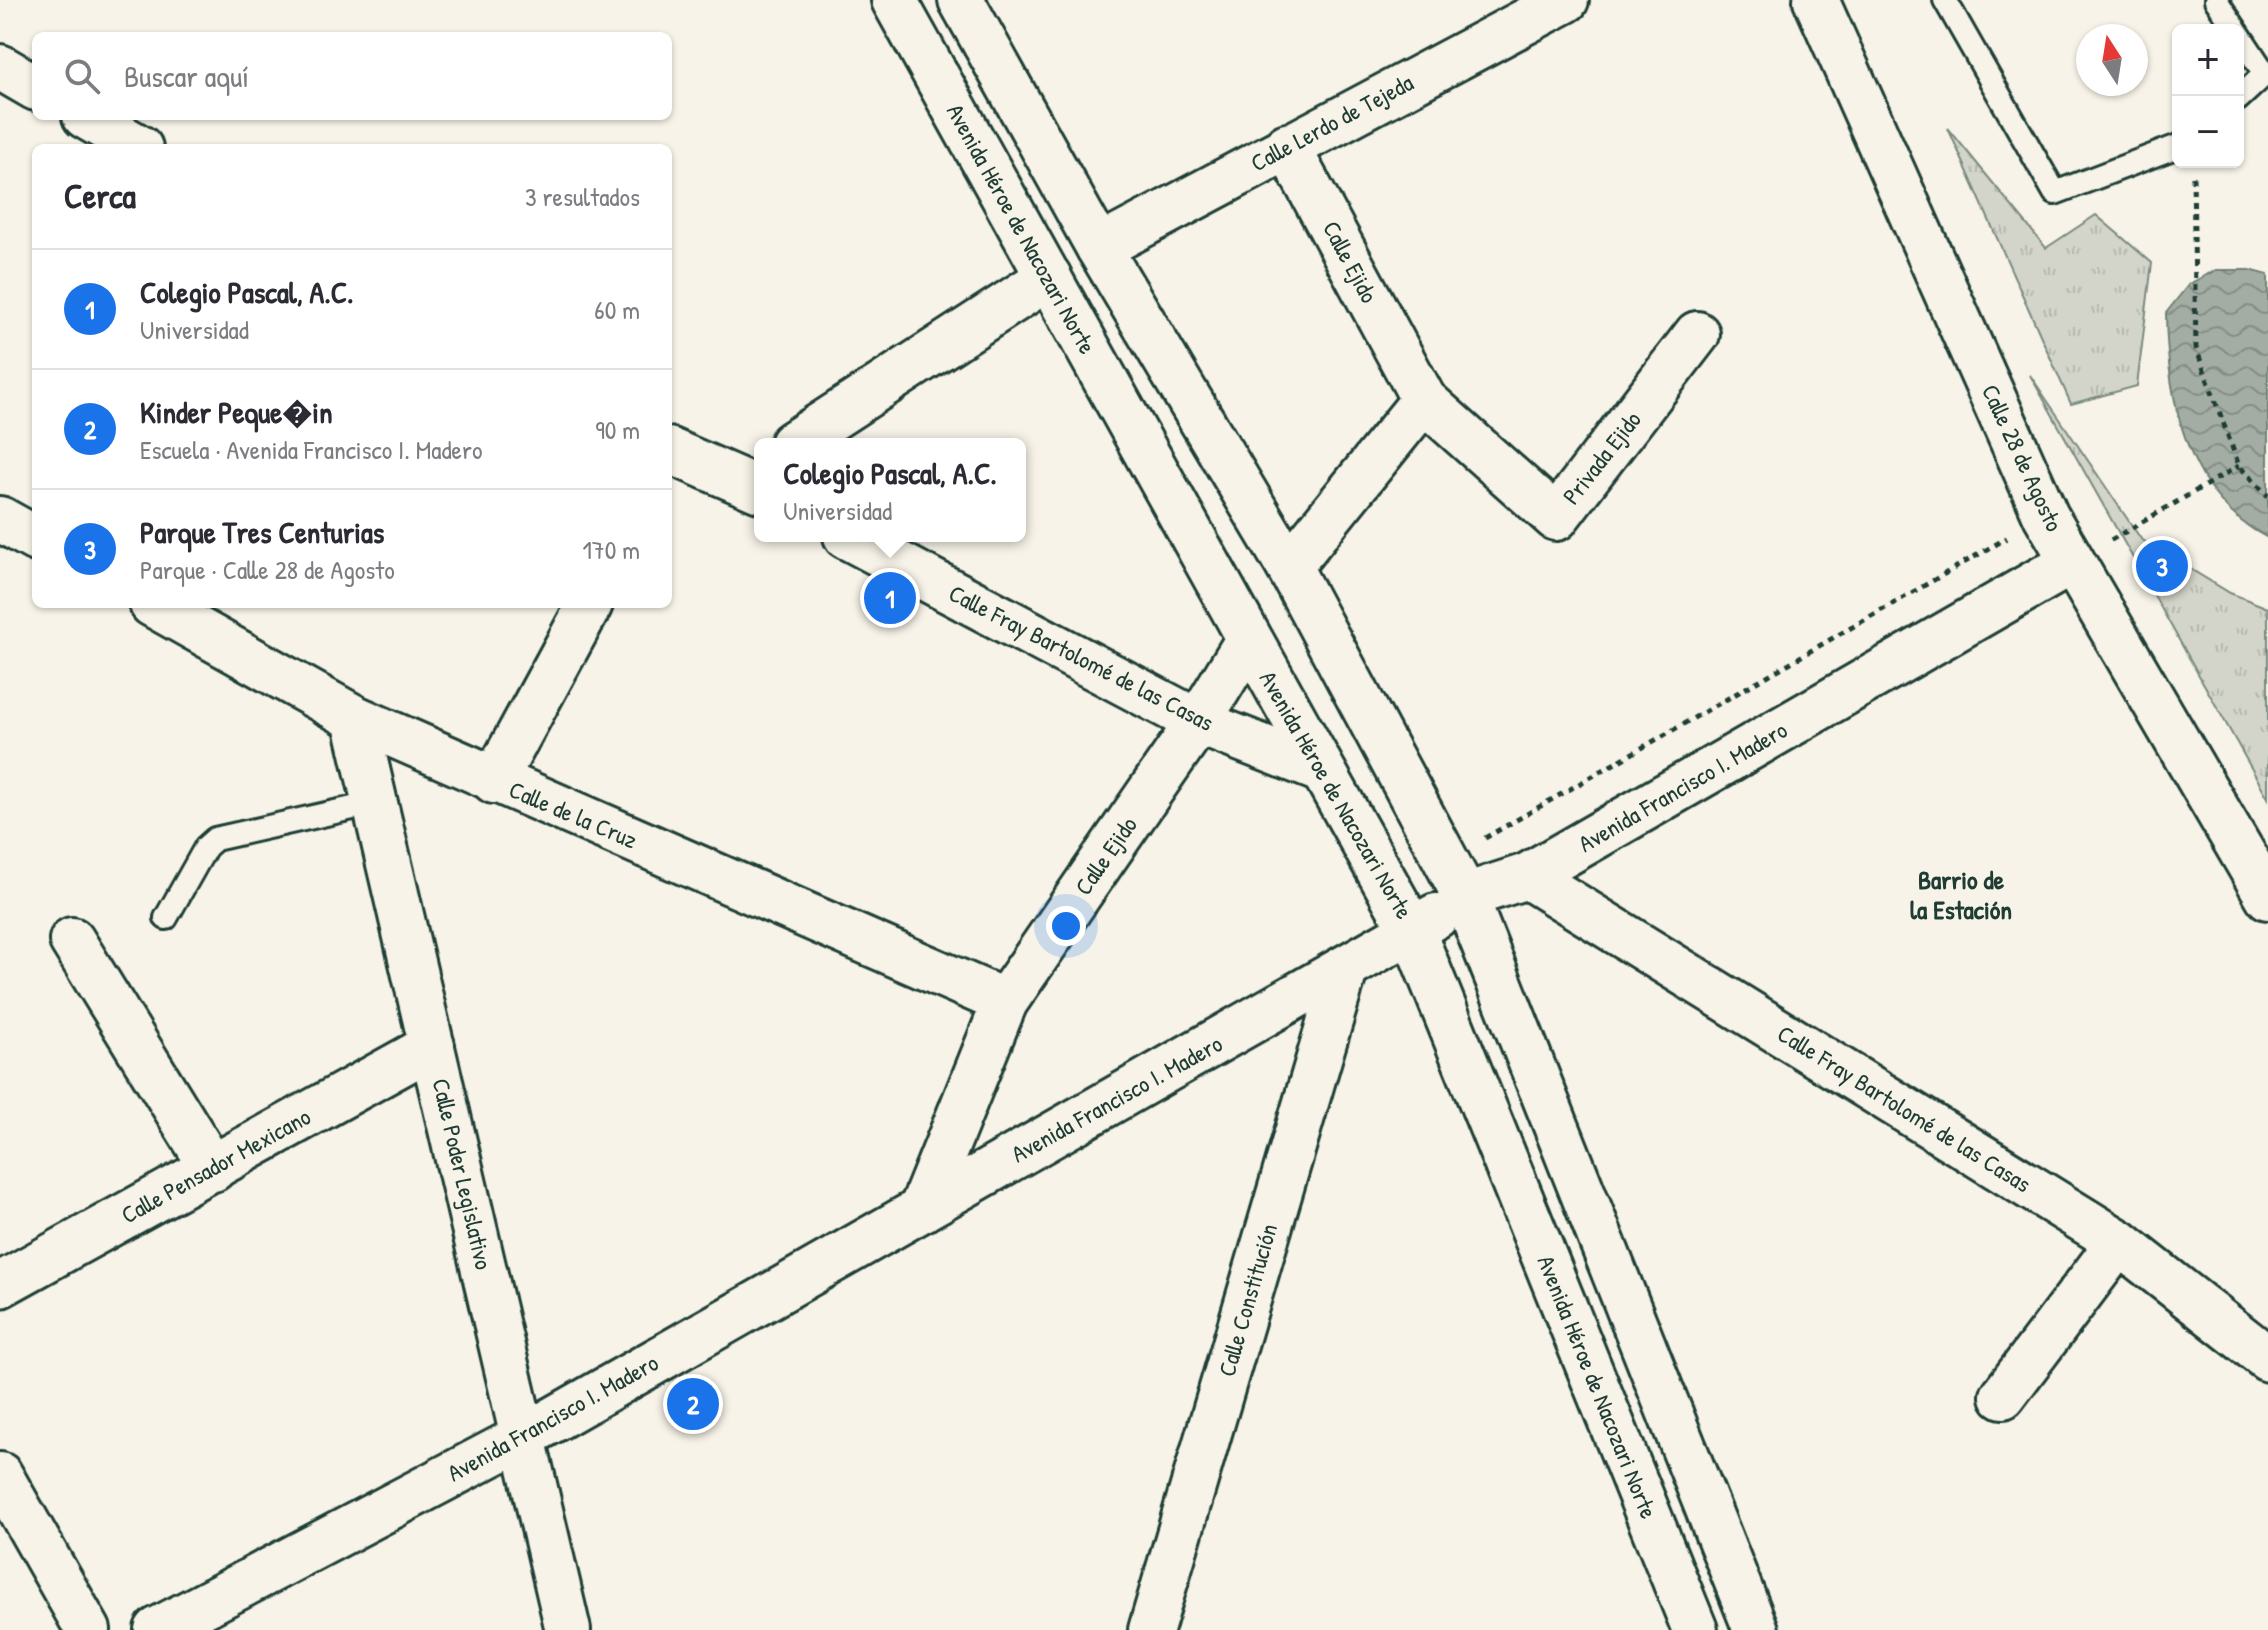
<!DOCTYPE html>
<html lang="es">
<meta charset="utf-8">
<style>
body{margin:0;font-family:"Patrick Hand",sans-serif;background:#f2f2f3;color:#2b2b33}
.controls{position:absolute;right:24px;top:24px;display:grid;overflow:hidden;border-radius:12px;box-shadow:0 2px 6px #0004}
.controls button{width:72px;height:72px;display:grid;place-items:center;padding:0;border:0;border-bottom:2px solid #e1e1e2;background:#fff;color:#2b2b33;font:40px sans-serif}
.compass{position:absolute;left:2076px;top:24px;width:72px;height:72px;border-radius:50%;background:#fff;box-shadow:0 2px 6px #0004;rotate:348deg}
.you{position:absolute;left:1066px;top:926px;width:28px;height:28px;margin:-20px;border:6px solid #fff;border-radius:50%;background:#1a73e8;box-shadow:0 0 0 12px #1a73e833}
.badge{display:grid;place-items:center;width:52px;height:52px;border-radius:50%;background:#1a73e8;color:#fff;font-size:26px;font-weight:700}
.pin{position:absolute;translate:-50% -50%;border:4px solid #fff;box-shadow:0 2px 8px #0006}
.popup{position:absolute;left:754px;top:438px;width:272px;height:104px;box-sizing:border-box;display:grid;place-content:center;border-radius:12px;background:#fff;filter:drop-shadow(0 2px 6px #0005);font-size:26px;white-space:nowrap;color:#7c7c81}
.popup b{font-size:30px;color:#2b2b33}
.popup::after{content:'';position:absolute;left:50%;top:100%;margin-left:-16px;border:16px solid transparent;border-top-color:#fff}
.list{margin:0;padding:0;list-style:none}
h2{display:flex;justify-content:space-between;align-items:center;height:104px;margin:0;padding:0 32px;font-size:34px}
h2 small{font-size:26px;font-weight:400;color:#7c7c81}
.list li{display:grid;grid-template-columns:52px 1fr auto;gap:24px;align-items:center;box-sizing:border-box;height:120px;padding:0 32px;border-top:2px solid #e1e1e2}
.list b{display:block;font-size:30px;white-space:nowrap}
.list p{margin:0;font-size:26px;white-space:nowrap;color:#7c7c81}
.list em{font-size:26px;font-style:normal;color:#7c7c81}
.icon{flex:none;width:44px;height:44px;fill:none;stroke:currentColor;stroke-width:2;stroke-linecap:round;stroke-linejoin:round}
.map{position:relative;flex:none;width:2268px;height:1630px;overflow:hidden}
.search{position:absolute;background:#fff;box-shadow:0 2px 6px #0004;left:32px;top:32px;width:640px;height:88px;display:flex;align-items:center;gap:20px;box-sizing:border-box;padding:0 28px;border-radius:12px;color:#7c7c81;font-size:30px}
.panel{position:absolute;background:#fff;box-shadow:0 2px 6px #0004;left:32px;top:144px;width:640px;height:464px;border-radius:12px}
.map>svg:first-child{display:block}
</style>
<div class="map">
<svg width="2268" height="1630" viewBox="0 0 2268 1630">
<defs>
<pattern id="park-tufts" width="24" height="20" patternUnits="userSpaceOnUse" patternTransform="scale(2)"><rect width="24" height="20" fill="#d3d5ca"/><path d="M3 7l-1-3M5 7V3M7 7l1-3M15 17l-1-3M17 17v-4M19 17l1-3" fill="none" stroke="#b5b8ae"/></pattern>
<pattern id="water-waves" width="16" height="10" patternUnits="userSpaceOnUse" patternTransform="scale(2)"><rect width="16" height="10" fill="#a4ada3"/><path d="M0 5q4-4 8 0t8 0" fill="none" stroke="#858e86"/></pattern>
</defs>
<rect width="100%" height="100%" fill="#f7f3e8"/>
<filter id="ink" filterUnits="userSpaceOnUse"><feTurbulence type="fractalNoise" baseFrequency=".0125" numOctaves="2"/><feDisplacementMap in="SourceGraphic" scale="16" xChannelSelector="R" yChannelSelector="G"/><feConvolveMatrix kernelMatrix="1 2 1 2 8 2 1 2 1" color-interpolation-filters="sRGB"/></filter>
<g filter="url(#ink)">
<!-- park -->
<g fill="url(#park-tufts)" stroke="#79897f" stroke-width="2">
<path d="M1948 128 2046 248 2096 215 2152 263 2137 386 2071 404Z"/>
<path d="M2030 375 2141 539 2230 593 2268 608V798Z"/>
</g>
<!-- water -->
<path fill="url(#water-waves)" stroke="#6f8077" stroke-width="2" d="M2216 270H2250L2268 275V538C2186 497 2167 397 2166 313L2189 284Z"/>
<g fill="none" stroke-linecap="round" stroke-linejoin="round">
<!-- service casing -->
<g stroke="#1f3d34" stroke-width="28">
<g id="service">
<path d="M1945 0 2055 193 2178 146"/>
<path d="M2216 0 2236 30"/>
<path d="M2238 33 2265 74 2238 99"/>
<path d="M166 918 206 847 215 839 375 803"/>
</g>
</g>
<!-- minor casing -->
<g stroke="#1f3d34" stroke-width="50">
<g id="minor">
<path d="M1816 0 2046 516 2268 897"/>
<path d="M0 67 36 88"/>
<path d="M85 116 140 148"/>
<path d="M1287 146 1424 400 1556 518 1697 334"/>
<path d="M1099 248 1566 0"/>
<path d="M792 444 1049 277"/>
<path d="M668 450 760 490"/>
<path d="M0 519 36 539"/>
<path d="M846 536 1198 722 1321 770"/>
<path d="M1289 567 1424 400"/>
<path d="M152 604 355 718 1005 1002"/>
<path d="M355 718 568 1630"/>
<path d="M494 781 590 604"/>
<path d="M1527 876 2119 1242 2268 1359"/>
<path d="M1465 896 1527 876 2072 562"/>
<path d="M72 940 213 1169"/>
<path d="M921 1210 1005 1002 1198 722 1248 640"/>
<path d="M0 1285 432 1046"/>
<path d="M2003 1396 2119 1242"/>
<path d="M0 1475 88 1630"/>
<path d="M1151 1630 1345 970"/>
</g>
</g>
<!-- secondary casing -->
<g stroke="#1f3d34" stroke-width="50">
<g id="secondary">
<path d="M894 0 1413 932 1695 1630"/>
<path d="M961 0 1099 248 1289 567 1465 896 1756 1630"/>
<path d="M157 1630 523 1437 1436 916"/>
</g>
</g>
<!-- path -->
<g stroke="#1f3d34" stroke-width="5" stroke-dasharray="6 6" stroke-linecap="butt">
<path d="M2193 176 2196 348 2239 466 2268 496"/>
<path d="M2111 540 2239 466"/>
<path d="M1485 838 2007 538"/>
</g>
<!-- service -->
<use href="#service" stroke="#f7f3e8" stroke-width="22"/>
<!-- minor -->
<use href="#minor" stroke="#f7f3e8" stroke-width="44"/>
<!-- secondary -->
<use href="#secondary" stroke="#f7f3e8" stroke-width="44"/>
</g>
</g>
<g text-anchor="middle" stroke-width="6" stroke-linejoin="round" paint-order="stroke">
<!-- street labels -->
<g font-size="24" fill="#1f3d34" stroke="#f7f3e8">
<text transform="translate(1332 123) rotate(-28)" y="8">Calle Lerdo de Tejeda</text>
<text transform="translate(1021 229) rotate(61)" y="8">Avenida Héroe de Nacozari Norte</text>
<text transform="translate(1350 262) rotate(62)" y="8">Calle Ejido</text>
<text transform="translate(1602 458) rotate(-52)" y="8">Privada Ejido</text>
<text transform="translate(2022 458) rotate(65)" y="8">Calle 28 de Agosto</text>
<text transform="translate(1081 658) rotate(27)" y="8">Calle Fray Bartolomé de las Casas</text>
<text transform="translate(1683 787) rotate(-30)" y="8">Avenida Francisco I. Madero</text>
<text transform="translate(1336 795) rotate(60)" y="8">Avenida Héroe de Nacozari Norte</text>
<text transform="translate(573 815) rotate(23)" y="8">Calle de la Cruz</text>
<text transform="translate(1106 856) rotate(-55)" y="8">Calle Ejido</text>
<text transform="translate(1117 1099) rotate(-29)" y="8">Avenida Francisco I. Madero</text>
<text transform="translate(1904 1109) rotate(32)" y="8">Calle Fray Bartolomé de las Casas</text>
<text transform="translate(216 1166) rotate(-29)" y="8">Calle Pensador Mexicano</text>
<text transform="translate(462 1174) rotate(77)" y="8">Calle Poder Legislativo</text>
<text transform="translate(1248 1300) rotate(-74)" y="8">Calle Constitución</text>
<text transform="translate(1597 1387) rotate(68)" y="8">Avenida Héroe de Nacozari Norte</text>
<text transform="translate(553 1418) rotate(-29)" y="8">Avenida Francisco I. Madero</text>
</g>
<!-- neighbourhood labels -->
<g font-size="26" font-weight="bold" fill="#1f3d34" stroke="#f7f3e8">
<text x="1961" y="889">Barrio de<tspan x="1961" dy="30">la Estación</tspan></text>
</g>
</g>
</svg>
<div class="controls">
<button>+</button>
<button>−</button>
</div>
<svg class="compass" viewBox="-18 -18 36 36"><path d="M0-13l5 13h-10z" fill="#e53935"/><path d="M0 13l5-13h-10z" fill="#7c7c81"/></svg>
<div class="you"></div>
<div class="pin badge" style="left:890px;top:598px">1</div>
<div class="popup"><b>Colegio Pascal, A.C.</b>Universidad</div>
<div class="pin badge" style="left:693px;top:1404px">2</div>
<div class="pin badge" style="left:2162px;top:566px">3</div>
<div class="search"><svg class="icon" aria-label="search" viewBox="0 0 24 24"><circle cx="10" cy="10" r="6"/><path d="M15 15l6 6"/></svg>Buscar aquí</div>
<section class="panel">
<h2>Cerca<small>3 resultados</small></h2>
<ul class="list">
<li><span class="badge">1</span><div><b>Colegio Pascal, A.C.</b><p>Universidad</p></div><em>60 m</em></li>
<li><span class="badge">2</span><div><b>Kinder Peque�in</b><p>Escuela · Avenida Francisco I. Madero</p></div><em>90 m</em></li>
<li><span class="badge">3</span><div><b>Parque Tres Centurias</b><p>Parque · Calle 28 de Agosto</p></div><em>170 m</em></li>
</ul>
</section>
</div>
